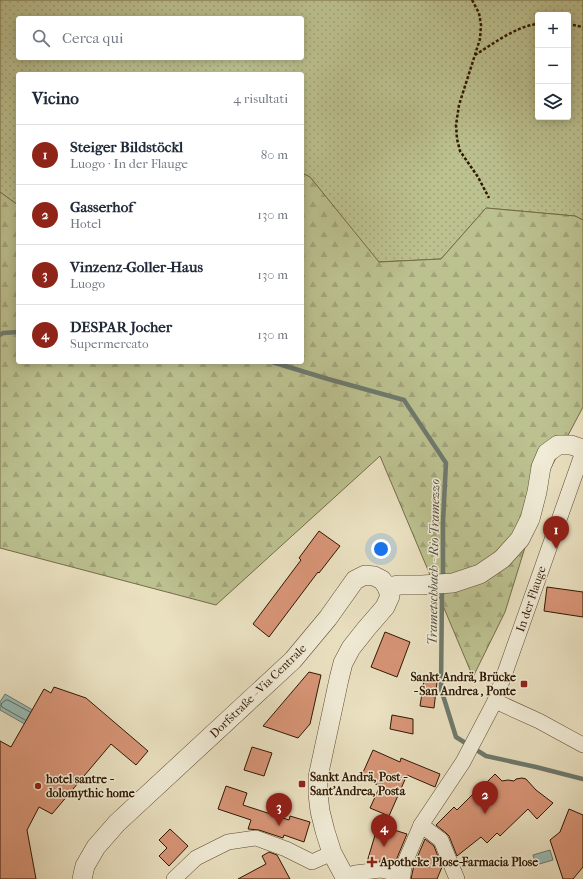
<!DOCTYPE html>
<html lang="it">
<meta charset="utf-8">
<style>
body{margin:0;font-family:"IM FELL French Canon",serif;background:#f2f2f3;color:#1f2937}
.controls{position:absolute;right:12px;top:12px;display:grid;overflow:hidden;border-radius:4px;box-shadow:0 2px 10px #0003}
.controls button{width:36px;height:36px;display:grid;place-items:center;padding:0;border:0;border-bottom:1px solid #e0e1e3;background:#fff;color:#1f2937;font:20px sans-serif}
.you{position:absolute;left:381px;top:549px;width:14px;height:14px;margin:-10px;border:3px solid #fff;border-radius:50%;background:#1a73e8;box-shadow:0 0 0 6px #1a73e833}
.badge{display:grid;place-items:center;width:26px;height:26px;border-radius:50%;background:#8f2418;color:#fff;font-size:13px;font-weight:700}
.pin{position:absolute;translate:-50% -33px;filter:drop-shadow(0 1px 2px #0008)}
.pin::after{content:'';position:absolute;top:21px;width:14px;height:12px;background:inherit;clip-path:polygon(0 0,100% 0,50% 100%)}
.list{margin:0;padding:0;list-style:none}
h2{display:flex;justify-content:space-between;align-items:center;height:52px;margin:0;padding:0 16px;font-size:17px}
h2 small{font-size:13px;font-weight:400;color:#747a83}
.list li{display:grid;grid-template-columns:26px 1fr auto;gap:12px;align-items:center;box-sizing:border-box;height:60px;padding:0 16px;border-top:1px solid #e0e1e3}
.list b{display:block;font-size:15px;white-space:nowrap}
.list p{margin:0;font-size:13px;white-space:nowrap;color:#747a83}
.list em{font-size:13px;font-style:normal;color:#747a83}
.icon{flex:none;width:22px;height:22px;fill:none;stroke:currentColor;stroke-width:2;stroke-linecap:round;stroke-linejoin:round}
.map{position:relative;flex:none;width:583px;height:879px;overflow:hidden}
.search{position:absolute;background:#fff;box-shadow:0 2px 10px #0003;left:16px;top:16px;width:288px;height:44px;display:flex;align-items:center;gap:10px;box-sizing:border-box;padding:0 14px;border-radius:4px;color:#747a83;font-size:15px}
.panel{position:absolute;background:#fff;box-shadow:0 2px 10px #0003;left:16px;top:72px;width:288px;height:292px;border-radius:4px}
.map>svg:first-child{display:block}
</style>
<div class="map">
<svg width="583" height="879" viewBox="0 0 583 879">
<defs>
<pattern id="green-dots" width="8" height="8" patternUnits="userSpaceOnUse"><rect width="8" height="8" fill="#bcc190"/><path d="M2 2h.1M6 6h.1" fill="none" stroke="#a2a57a" stroke-width="1.8" stroke-linecap="round"/></pattern>
<pattern id="forest-firs" width="22" height="20" patternUnits="userSpaceOnUse"><rect width="22" height="20" fill="#bcc190"/><path d="M5 1l3.5 6h-7zM16 11l3.5 6h-7z" fill="#a2a57a"/></pattern>
</defs>
<rect width="100%" height="100%" fill="#eae1c1"/>
<filter id="stains"><feTurbulence type="fractalNoise" baseFrequency=".005" numOctaves="4"/><feColorMatrix values="0 0 0 0 .2 0 0 0 0 .09 0 0 0 0 .02 0 0 0 .5 -.17"/></filter>
<radialGradient id="worn" r=".72"><stop offset=".6" stop-color="#630" stop-opacity="0"/><stop offset="1" stop-color="#630" stop-opacity=".3"/></radialGradient>
<!-- green -->
<path fill="url(#green-dots)" stroke="#766c48" fill-rule="evenodd" d="M0 0H583V220L575 216 486 208 441 259 378 262 310 177 302 173V74H18V205L0 192ZM538 15H568V117H538ZM18 18H302V58H18Z"/>
<!-- forest -->
<path fill="url(#forest-firs)" stroke="#766c48" d="M302 173 310 177 379 262 441 259 486 208 575 216 583 220V407L548 473 505 612 473 677 380 456 216 605 0 548V192L18 205V362H302Z"/>
<!-- water -->
<g fill="#98bcb7" stroke="#6e7a6e">
<path d="M5 694 38 713 30 727 0 710V702Z"/>
<path d="M550 850 553 860 536 865 533 855Z"/>
</g>
<g fill="none" stroke-linecap="round" stroke-linejoin="round">
<!-- shore -->
<path stroke="#646a5c" stroke-width="1" d="M25 720 2 707 1 704 6 700H8L30 712"/>
<!-- stream -->
<g stroke="#6e7a6e" stroke-width="4.5">
<path d="M0 335 3 333 18 332"/>
<path d="M272 362 328 379 404 400 446 463 443 522V579"/>
<path d="M442 589 441 689 456 737 486 756 536 767 583 779"/>
</g>
</g>
<!-- building -->
<g fill="#d89577" stroke="#2f1700">
<path d="M319 531 340 546 319 573 318 572 269 637 253 624 301 560 299 558Z"/>
<path d="M547 587 583 592V617L544 611Z"/>
<path d="M385 632 410 642 397 677 371 667Z"/>
<path d="M309 672 321 675 310 724 298 738 263 726Z"/>
<path d="M424 680 437 682 434 708 420 706Z"/>
<path d="M54 687 86 698 148 751 136 765 111 744 52 814 39 807 27 830 36 879H0V741L11 747 44 689 51 693Z"/>
<path d="M392 715 413 719V734L390 729Z"/>
<path d="M252 747 272 753 264 776 244 770Z"/>
<path d="M373 750 400 762 401 758 440 774 435 787 407 775 389 816 370 808 380 786 361 777Z"/>
<path d="M495 774 502 781 508 780 514 781 516 779 522 778 526 779 536 790 553 803 537 819 528 809 500 836 497 833 487 843 481 837 457 856 449 836 446 833 436 825 454 807 457 810 473 794H475Z"/>
<path d="M226 786 247 793 243 805 289 820 290 816 310 822 304 842 284 835 283 838 259 830 248 829 251 820 218 809Z"/>
<path d="M569 809 583 815V867L573 879H563L550 840 560 832Z"/>
<path d="M378 825 407 834 397 858 396 864 383 861 367 862Z"/>
<path d="M170 829 188 846 169 866 159 856 167 848 159 840Z"/>
<path d="M425 839 434 846 442 867 437 879H411L414 865Z"/>
<path d="M269 852 277 855 290 879H238L266 864 262 856Z"/>
</g>
<g fill="none" stroke-linecap="round" stroke-linejoin="round">
<!-- minor casing -->
<g stroke="#5e4a30" stroke-width="16">
<g id="minor">
<path d="M495 701 539 721 583 745"/>
<path d="M421 825 441 840 457 879"/>
<path d="M345 877 355 873 381 870 403 875"/>
<path d="M174 879 196 858 228 842 256 838 286 849 312 862 332 853"/>
<path d="M402 879 405 862 421 825 463 762 495 701 583 452"/>
</g>
</g>
<!-- tertiary casing -->
<g stroke="#5e4a30" stroke-width="20">
<g id="tertiary">
<path d="M387 587 400 585H422L453 583 480 574 502 559 520 539 530 519 537 492 541 467 547 453 558 445H571L583 449"/>
<path d="M82 879 85 866 96 847 117 823 293 660 328 618 355 580 365 575 374 576 382 580 387 587 390 596 385 607 366 629 351 648 343 663 339 679 318 777V794L320 811 325 831 332 853 346 879"/>
</g>
</g>
<!-- path -->
<g stroke="#2f1700" stroke-width="2.5" stroke-dasharray="3 2" stroke-linecap="butt">
<path d="M472 0 479 13 481 25 480 39 459 105 456 125 457 139 460 151 478 177 489 198"/>
<path d="M568 24 583 27"/>
<path d="M475 55C493 44 516 26 538 24"/>
</g>
<!-- minor -->
<use href="#minor" stroke="#f1ecd7" stroke-width="15"/>
<!-- tertiary -->
<use href="#tertiary" stroke="#f1ecd7" stroke-width="19"/>
</g>
<!-- markers -->
<g fill="#8f2418" stroke="#f1ecd7" stroke-width="1.5">
<rect x="520" y="680" width="8" height="8" rx="2"/>
<rect x="298" y="780" width="8" height="8" rx="2"/>
<circle cx="38" cy="786" r="4"/>
<path d="M370 856h4v4h4v4h-4v4h-4v-4h-4v-4h4z"/>
</g>
<g text-anchor="middle" stroke-width="3" stroke-linejoin="round" paint-order="stroke">
<!-- street labels -->
<g font-size="12" fill="#2f1700" stroke="#f1ecd7">
<text transform="translate(531 599) rotate(-71)" y="4">In der Flauge</text>
<text transform="translate(258 691) rotate(-44)" y="4">Dorfstraße - Via Centrale</text>
</g>
<!-- poi labels -->
<g font-size="12" font-weight="bold" fill="#2f1700" stroke="#f1ecd7" text-anchor="start">
<text x="516" y="681" text-anchor="end">Sankt Andrä, Brücke<tspan x="516" dy="14">- San Andrea , Ponte</tspan></text>
<text x="310" y="781">Sankt Andrä, Post -<tspan x="310" dy="14">Sant'Andrea, Posta</tspan></text>
<text x="46" y="783">hotel santre -<tspan x="46" dy="14">dolomythic home</tspan></text>
<text x="380" y="866">Apotheke Plose-Farmacia Plose</text>
</g>
<!-- water labels -->
<g font-size="13" font-style="italic" fill="#545140" stroke="#f1ecd7">
<text transform="translate(433 562) rotate(-89)" y="5">Trametschbach - Rio Tramezzo</text>
</g>
</g>
<rect width="100%" height="100%" filter="url(#stains)"/>
<rect width="100%" height="100%" fill="url(#worn)"/>
</svg>
<div class="controls">
<button>+</button>
<button>−</button>
<button><svg class="icon" aria-label="layers" viewBox="0 0 24 24"><path d="M12 4l9 5-9 5-9-5zM3 14l9 5 9-5"/></svg></button>
</div>
<div class="you"></div>
<div class="pin badge" style="left:556px;top:549px">1</div>
<div class="pin badge" style="left:485px;top:814px">2</div>
<div class="pin badge" style="left:279px;top:826px">3</div>
<div class="pin badge" style="left:384px;top:847px">4</div>
<div class="search"><svg class="icon" aria-label="search" viewBox="0 0 24 24"><circle cx="10" cy="10" r="6"/><path d="M15 15l6 6"/></svg>Cerca qui</div>
<section class="panel">
<h2>Vicino<small>4 risultati</small></h2>
<ul class="list">
<li><span class="badge">1</span><div><b>Steiger Bildstöckl</b><p>Luogo · In der Flauge</p></div><em>80 m</em></li>
<li><span class="badge">2</span><div><b>Gasserhof</b><p>Hotel</p></div><em>130 m</em></li>
<li><span class="badge">3</span><div><b>Vinzenz-Goller-Haus</b><p>Luogo</p></div><em>130 m</em></li>
<li><span class="badge">4</span><div><b>DESPAR Jocher</b><p>Supermercato</p></div><em>130 m</em></li>
</ul>
</section>
</div>
